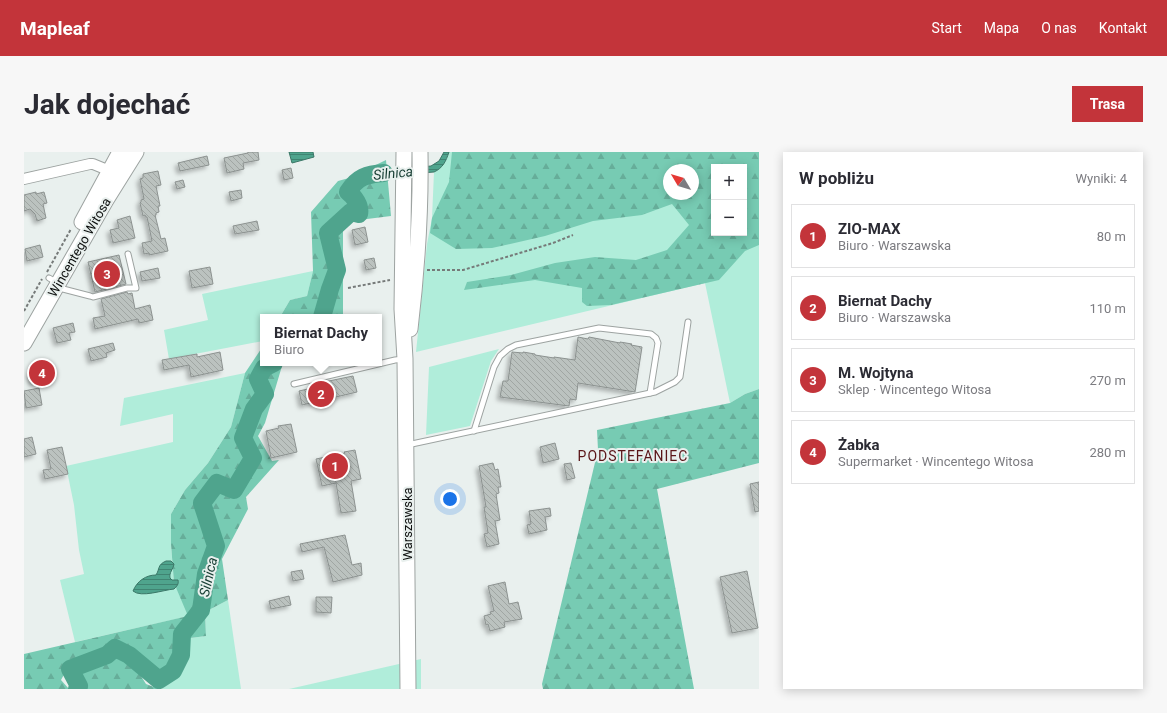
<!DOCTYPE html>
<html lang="pl">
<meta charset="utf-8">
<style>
body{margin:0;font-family:Roboto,sans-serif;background:#f7f7f7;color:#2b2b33}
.controls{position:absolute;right:12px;top:12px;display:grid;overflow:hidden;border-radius:0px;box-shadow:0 2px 10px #0003}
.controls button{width:36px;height:36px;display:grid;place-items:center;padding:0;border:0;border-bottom:1px solid #e1e1e2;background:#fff;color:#2b2b33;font:20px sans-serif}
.compass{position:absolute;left:639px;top:12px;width:36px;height:36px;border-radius:50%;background:#fff;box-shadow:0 2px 10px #0003;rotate:308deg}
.you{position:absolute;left:426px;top:347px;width:14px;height:14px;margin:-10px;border:3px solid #fff;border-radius:50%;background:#1a73e8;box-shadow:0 0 0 6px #1a73e833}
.badge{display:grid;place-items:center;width:26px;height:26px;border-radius:50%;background:#c3343a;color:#fff;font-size:13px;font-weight:700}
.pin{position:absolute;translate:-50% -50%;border:2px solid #fff;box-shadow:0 1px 4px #0006}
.popup{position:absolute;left:236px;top:162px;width:122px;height:52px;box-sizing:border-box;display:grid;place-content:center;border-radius:0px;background:#fff;filter:drop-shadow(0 1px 3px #0005);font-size:13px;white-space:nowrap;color:#7c7c81}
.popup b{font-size:15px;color:#2b2b33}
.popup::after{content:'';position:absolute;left:50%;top:100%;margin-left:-8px;border:8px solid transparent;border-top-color:#fff}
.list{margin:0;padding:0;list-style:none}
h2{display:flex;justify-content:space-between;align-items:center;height:52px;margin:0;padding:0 16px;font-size:17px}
h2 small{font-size:13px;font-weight:400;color:#7c7c81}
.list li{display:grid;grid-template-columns:26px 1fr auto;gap:12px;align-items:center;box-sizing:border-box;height:64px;margin:0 8px 8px;padding:0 8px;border:1px solid #e1e1e2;border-radius:0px}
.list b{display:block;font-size:15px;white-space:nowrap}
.list p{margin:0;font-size:13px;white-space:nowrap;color:#7c7c81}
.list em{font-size:13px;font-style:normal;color:#7c7c81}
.map{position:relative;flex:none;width:735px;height:537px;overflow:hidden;border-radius:0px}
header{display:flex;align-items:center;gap:24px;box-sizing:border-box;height:56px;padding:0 20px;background:#c3343a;color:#fff}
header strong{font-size:19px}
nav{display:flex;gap:22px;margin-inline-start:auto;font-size:14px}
.intro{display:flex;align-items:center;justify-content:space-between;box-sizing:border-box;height:96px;padding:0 24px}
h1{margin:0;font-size:28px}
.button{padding:10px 18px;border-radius:0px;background:#c3343a;color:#fff;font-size:14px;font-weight:700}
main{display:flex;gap:24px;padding:0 24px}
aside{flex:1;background:#fff;border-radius:0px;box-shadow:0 2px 10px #0003}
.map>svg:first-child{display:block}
</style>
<header>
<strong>Mapleaf</strong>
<nav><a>Start</a><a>Mapa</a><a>O nas</a><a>Kontakt</a></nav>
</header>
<div class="intro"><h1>Jak dojechać</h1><a class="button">Trasa</a></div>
<main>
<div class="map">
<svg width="735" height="537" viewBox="0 0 735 537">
<defs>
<pattern id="forest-firs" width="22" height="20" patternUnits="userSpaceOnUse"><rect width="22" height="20" fill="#77cbb3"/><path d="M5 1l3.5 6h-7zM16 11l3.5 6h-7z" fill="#66ad99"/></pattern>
<pattern id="water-rules" width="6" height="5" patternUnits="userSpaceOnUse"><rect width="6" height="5" fill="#4fa48d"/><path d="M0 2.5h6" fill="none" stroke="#408472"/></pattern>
<pattern id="building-back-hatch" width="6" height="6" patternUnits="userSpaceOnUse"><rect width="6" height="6" fill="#bbc2bf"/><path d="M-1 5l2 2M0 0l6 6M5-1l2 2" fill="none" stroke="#a0a6a3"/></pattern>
<filter id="shadow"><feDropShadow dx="-3" dy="3" stdDeviation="2" flood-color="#0004"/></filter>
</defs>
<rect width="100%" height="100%" fill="#e9f0ee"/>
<!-- grass -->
<g fill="#b0edda" fill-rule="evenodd">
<path d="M425 0H735V237L721 242 706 251 681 131 392 200 403 92 408 66 410 20C419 16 422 9 425 0ZM690 15H720V81H690ZM645 18H669V42H645Z"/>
<path d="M289 119 283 144 266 148 256 165H239V189L145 207 140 178 184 168 178 142Z"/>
<path d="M475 197 467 209 446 274 402 283 405 215Z"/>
<path d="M221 221 207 275 184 311 161 338 147 362V392L150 431 165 464 51 490 36 428 60 422 55 398 50 353 42 314 149 290V262L96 274 100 246Z"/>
<path d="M204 448 217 537H138L157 516 162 501 159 487 182 484 181 460Z"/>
<path d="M397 507V537H265Z"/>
</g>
<!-- forest -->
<g fill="url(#forest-firs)" fill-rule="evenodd">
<path d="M428 0H735V93L721 99 695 128 587 153 563 154 558 150V136L511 128 440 138 443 130 487 123 531 111 571 105 612 108 643 98 665 73 648 52 618 63 569 69 521 84 468 96 432 97 406 81 408 66 425 30ZM690 15H720V81H690ZM645 18H669V42H645Z"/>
<path d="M362 8 367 64 319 70V165H256L266 148 283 144 289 119 287 60 314 29 325 26Z"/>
<path d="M239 194V211H266L258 214 241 271 234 284 248 309 255 308 222 345 224 357 198 407 204 448 181 460 182 484 159 487 180 460C166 462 157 475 150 486L154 503 147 513 134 526 129 524 114 505 92 494 58 507 43 517 37 528 45 537H0V502L164 464 150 431 147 392V362L161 338 184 311 207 275 221 221Z"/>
<path d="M735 237V311L633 337 670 537H519L518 532 574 298 573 278 706 251 721 242Z"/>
<path d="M92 503 110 513 122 532 135 537H56L57 534 48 527 50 517 73 510Z"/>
</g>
<!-- water -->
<g fill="url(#water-rules)" stroke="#3b7767">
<path d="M265 0H289L290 5 268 11Z"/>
<path d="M420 0H425C422 9 419 16 410 20L357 24 338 29 337 23 353 19 407 14 415 9Z"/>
<path d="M142 409H147L150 412C149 418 145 420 146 426L148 428H154C155 432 153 434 150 437 139 438 117 446 109 439 113 429 122 423 132 423 136 417 133 413 142 409Z"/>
</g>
<!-- pier -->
<path fill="#e9f0ee" d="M384 14V25L364 26V16Z"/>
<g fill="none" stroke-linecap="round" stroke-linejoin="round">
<!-- river -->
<g stroke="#4fa48d" stroke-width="18">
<path d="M298 165 306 137 313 118 304 81 327 60 335 62C337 54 330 44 324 40 333 25 343 22 360 21"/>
<path d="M53 537 55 534 46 517 83 503 91 496 105 503 135 528 149 519 157 503 158 482 177 458 182 422 192 394 178 351 193 331 210 338 229 306 219 286 230 257 241 242 234 227 240 216 250 211"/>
</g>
</g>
<!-- building -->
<g fill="url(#building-back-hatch)" stroke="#8c9290" filter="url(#shadow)">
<path d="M224 0H234L235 8 219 11 220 17 203 21 200 6 224 1Z"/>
<path d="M183 4 185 13 156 19 154 11Z"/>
<path d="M267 16 269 26 260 28 258 18Z"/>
<path d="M134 19 137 33 132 34 136 54H134L135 60 132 61V63H131L137 87 141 86 144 99 125 103V101L120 102 118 91 128 89 123 65H122L121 63 119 64 116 51 117 50V48L120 47 116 27 119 26V22Z"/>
<path d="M159 28 161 35 153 37 151 30Z"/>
<path d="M217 38 218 46 207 49 205 40Z"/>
<path d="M12 40V42L20 40 23 51 19 52 22 66 13 69 11 62 6 57 0 59V43Z"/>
<path d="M106 64 111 86 89 91 86 78 95 76 93 68Z"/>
<path d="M233 69 235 78 211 82 209 74Z"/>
<path d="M341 75 344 90 331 93 328 78Z"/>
<path d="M16 93 19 105 3 109 1 97Z"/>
<path d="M95 103 102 132 71 140 64 110Z"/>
<path d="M350 106 352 116 342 118 340 108Z"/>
<path d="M186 115 189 132 168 136 165 119Z"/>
<path d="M134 116 136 126 118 129 116 120Z"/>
<path d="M103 140 104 142 108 141 111 157 126 153 129 168 115 171 114 167 71 177 69 166 81 164 77 147Z"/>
<path d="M49 171 51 180 45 181 47 188 33 191 29 176Z"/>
<path d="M554 185 564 187 565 185 596 191V190L608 192 607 193 618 195 611 240 554 231 552 248 546 247 545 254 476 245 479 229H484L488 200 499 201V200L511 202V203L530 206V205L551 208Z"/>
<path d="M89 191 91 198 82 201 83 205 67 209 64 197Z"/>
<path d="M196 200 199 218 167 225 165 213 140 218 138 208 173 202V205Z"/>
<path d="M24 211 28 227 8 231 6 221 13 220 11 214Z"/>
<path d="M329 224 333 240 278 253 275 239 301 233 300 230Z"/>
<path d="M15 236 18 253 2 256 0 239Z"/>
<path d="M267 272 273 300 247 306 242 279 255 276 254 274Z"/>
<path d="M8 285 12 302 0 305V287Z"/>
<path d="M531 291 535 307 519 311 516 295Z"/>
<path d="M38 295 44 322 21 327 19 318 27 317 23 298Z"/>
<path d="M331 298 337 327 327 329 332 359 317 361 312 331 298 334 292 307 321 301 320 300Z"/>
<path d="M469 311 471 318 474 317 477 335H474L475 341 472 342 476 368 471 369 475 392 463 395 460 382 464 381 460 355H462L455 314Z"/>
<path d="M547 311 551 326 543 328 540 312Z"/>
<path d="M735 330V359L731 360 726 332Z"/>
<path d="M526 356 527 364 521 365 523 378 505 382 503 373 507 372 505 359Z"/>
<path d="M321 383 328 413 337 411 338 423 309 430 300 395 278 400 276 392Z"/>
<path d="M278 418 280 427 269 429 267 420Z"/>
<path d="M723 419 734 476 708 481 696 425Z"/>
<path d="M481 430 485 452 494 450 498 467 480 470 481 475 466 479 464 472 462 473 460 464 467 462 466 460 470 459 464 434Z"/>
<path d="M265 444 267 453 247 457 245 449Z"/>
<path d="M292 445H308L307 461 292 460Z"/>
</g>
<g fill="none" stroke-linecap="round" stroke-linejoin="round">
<!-- lane casing -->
<g stroke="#9da3a1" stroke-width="7">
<g id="lane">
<path d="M25 126 34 131 39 137 66 144 69 145 103 136H112L104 102"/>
<path d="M270 232 371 208 380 207"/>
<path d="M450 279 470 215 476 204 484 197 492 193 575 176 627 182 632 186 634 191 626 241"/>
<path d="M383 293 631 240 651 230 656 225 664 170"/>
</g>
</g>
<!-- street casing -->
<g stroke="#9da3a1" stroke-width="12">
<path id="street" d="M0 27 66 12H69L86 19"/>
</g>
<!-- secondary casing -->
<g stroke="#9da3a1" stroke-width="17">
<g id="secondary">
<path d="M380 0 378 157 381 207 384 537"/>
<path d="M58 70 96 0"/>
<path d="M386 177C393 118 397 59 396 0"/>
<path d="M0 191 82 48 112 0"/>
</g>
</g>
<!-- path -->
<g stroke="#767a79" stroke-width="2" stroke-dasharray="3 2" stroke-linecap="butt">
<path d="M403 118H439L529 91 549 83"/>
<path d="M23 120 47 77"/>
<path d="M324 136 366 128"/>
<path d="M0 159 18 127"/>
</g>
<!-- lane -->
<use href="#lane" stroke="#fff" stroke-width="5"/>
<!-- street -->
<use href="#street" stroke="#fff" stroke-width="10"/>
<!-- secondary -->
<use href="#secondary" stroke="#fff" stroke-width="15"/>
</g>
<g text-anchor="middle" stroke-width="4" stroke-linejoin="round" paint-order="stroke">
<!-- street labels -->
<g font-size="13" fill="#0c0e0d" stroke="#e9f0ee">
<text transform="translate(55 95) rotate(-60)" y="5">Wincentego Witosa</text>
<text transform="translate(383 372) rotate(-90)" y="5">Warszawska</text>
</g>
<!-- water labels -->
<g font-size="14" font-style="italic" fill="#163d33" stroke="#e9f0ee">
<text transform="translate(369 21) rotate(-6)" y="5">Silnica</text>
<text transform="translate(184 425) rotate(-77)" y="5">Silnica</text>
</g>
<!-- neighbourhood labels -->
<g font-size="14" letter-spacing="1" fill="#5a1618" stroke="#e9f0ee">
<text x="609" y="309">PODSTEFANIEC</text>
</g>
</g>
</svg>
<div class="controls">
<button>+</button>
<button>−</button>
</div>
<svg class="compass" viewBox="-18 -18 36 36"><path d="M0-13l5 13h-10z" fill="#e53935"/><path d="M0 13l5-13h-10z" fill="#7c7c81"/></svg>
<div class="you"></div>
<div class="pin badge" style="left:311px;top:314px">1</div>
<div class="pin badge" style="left:297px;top:242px">2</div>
<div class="popup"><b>Biernat Dachy</b>Biuro</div>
<div class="pin badge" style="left:83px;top:122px">3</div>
<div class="pin badge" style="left:18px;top:221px">4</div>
</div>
<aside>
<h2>W pobliżu<small>Wyniki: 4</small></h2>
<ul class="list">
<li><span class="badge">1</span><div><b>ZIO-MAX</b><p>Biuro · Warszawska</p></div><em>80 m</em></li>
<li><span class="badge">2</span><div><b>Biernat Dachy</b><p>Biuro · Warszawska</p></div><em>110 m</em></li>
<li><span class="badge">3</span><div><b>M. Wojtyna</b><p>Sklep · Wincentego Witosa</p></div><em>270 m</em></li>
<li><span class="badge">4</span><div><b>Żabka</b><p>Supermarket · Wincentego Witosa</p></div><em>280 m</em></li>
</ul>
</aside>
</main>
